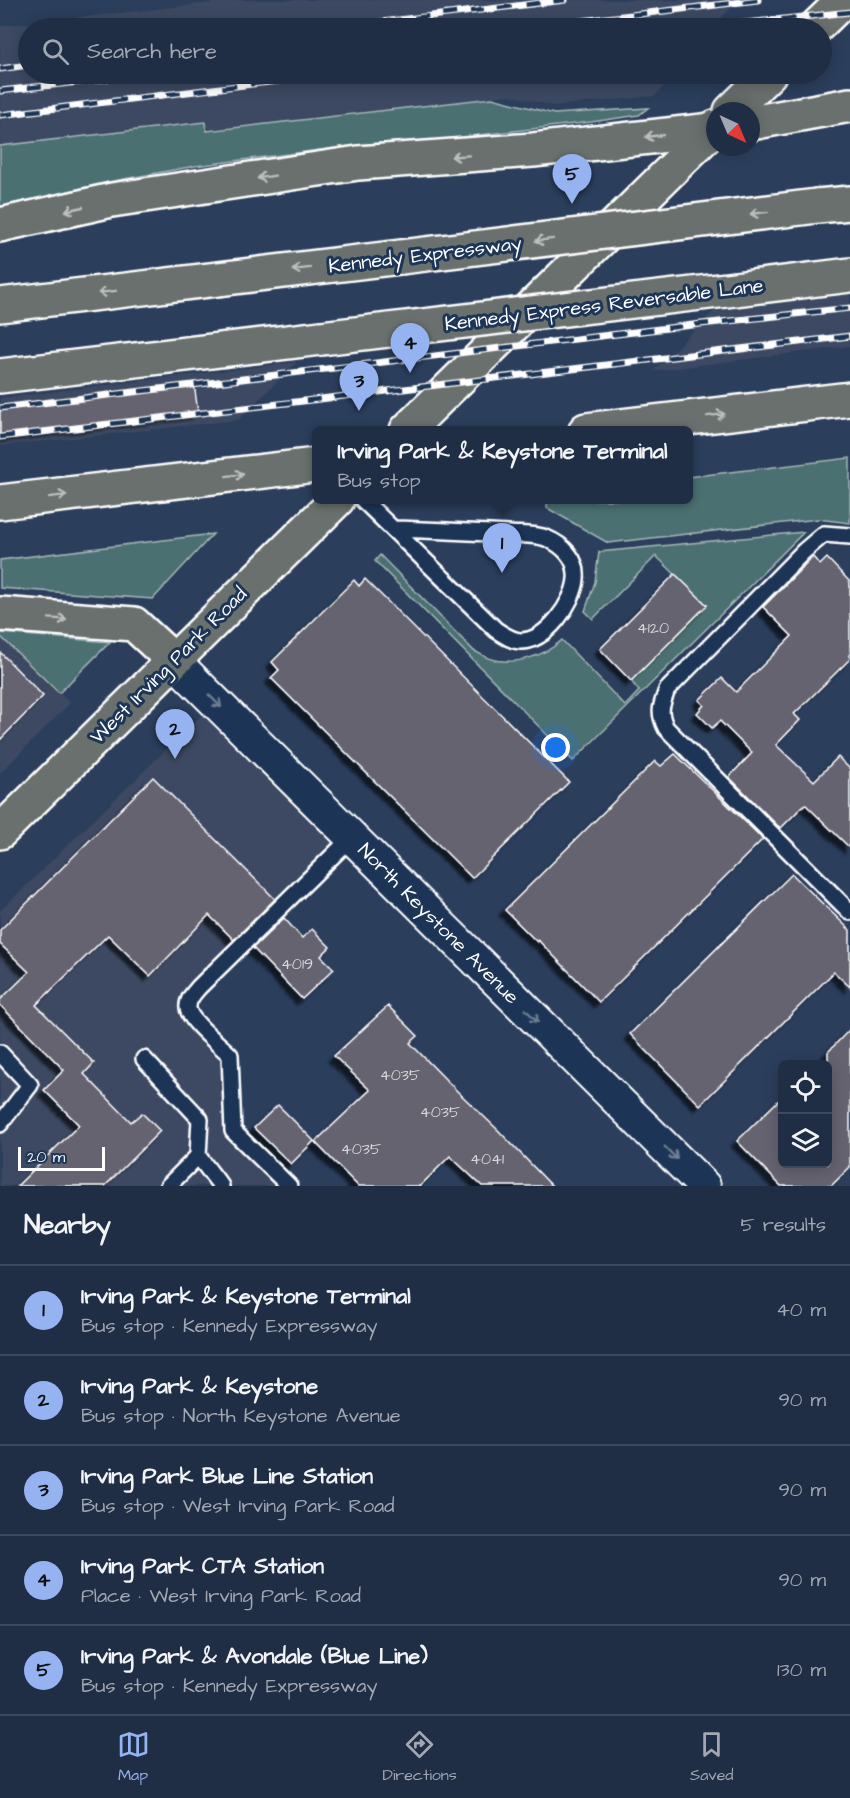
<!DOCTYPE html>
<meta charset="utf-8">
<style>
body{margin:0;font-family:"Architects Daughter",sans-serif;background:#28364c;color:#f1f3f6}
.controls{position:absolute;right:18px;bottom:18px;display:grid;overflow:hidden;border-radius:9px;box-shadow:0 3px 15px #0003}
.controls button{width:54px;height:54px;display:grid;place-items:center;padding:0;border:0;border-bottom:2px solid #3d4a5e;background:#202e45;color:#f1f3f6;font:30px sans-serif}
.compass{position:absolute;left:706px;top:102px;width:54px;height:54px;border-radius:50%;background:#202e45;box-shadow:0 3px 15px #0003;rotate:136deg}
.scale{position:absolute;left:18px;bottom:15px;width:87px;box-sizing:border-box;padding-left:6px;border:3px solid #fff;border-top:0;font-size:16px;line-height:21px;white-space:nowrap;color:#fff;-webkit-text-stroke:4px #1d3557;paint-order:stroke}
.you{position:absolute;left:556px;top:748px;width:21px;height:21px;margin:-15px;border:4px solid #fff;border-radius:50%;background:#1a73e8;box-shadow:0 0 0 9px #1a73e833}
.badge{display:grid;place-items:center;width:39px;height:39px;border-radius:50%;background:#95b2f1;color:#111;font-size:20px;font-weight:700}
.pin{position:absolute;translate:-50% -50px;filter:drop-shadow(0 2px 3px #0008)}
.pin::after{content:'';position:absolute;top:32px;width:21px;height:18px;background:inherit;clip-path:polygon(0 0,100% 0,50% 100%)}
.popup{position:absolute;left:312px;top:426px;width:381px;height:78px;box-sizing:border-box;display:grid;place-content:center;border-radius:9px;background:#202e45;filter:drop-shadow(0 2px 4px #0005);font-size:20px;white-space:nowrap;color:#a2a8b3}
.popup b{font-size:22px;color:#f1f3f6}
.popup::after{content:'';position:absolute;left:50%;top:100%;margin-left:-12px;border:12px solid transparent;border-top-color:#202e45}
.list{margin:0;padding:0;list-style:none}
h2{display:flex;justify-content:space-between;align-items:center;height:78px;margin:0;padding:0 24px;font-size:26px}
h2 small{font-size:20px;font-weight:400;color:#a2a8b3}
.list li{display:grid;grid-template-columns:39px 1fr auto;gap:18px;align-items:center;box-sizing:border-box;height:90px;padding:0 24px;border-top:2px solid #3d4a5e}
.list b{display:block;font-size:22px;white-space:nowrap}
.list p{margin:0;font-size:20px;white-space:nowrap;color:#a2a8b3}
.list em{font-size:20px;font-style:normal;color:#a2a8b3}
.icon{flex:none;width:33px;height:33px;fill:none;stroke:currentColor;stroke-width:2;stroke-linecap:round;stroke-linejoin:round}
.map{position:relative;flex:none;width:850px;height:1186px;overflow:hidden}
.search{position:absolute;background:#202e45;box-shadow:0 3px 15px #0003;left:18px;right:18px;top:18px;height:66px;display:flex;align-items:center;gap:15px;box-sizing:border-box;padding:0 21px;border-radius:33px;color:#a2a8b3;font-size:22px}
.sheet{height:528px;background:#202e45}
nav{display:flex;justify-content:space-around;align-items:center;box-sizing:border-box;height:84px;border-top:2px solid #3d4a5e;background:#202e45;font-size:16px;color:#a2a8b3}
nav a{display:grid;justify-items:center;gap:3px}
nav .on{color:#95b2f1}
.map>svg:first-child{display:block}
</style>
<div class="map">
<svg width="850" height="1186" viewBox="0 0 850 1186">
<defs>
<filter id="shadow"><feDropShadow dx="-5.5" dy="5.5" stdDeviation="1.5" flood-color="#0009"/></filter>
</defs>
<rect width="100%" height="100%" fill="#2b3e5c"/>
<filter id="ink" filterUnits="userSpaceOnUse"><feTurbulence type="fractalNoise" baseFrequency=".0167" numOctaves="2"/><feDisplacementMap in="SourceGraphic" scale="12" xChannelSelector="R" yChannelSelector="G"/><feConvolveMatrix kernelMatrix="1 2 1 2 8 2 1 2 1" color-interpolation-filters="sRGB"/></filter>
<g filter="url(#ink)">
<!-- built -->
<g fill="#3c4962">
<path d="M237 0H739L711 28H28V74H675L655 96 554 106 509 95 207 131 205 122 0 146V26Z"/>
<path d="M850 294V346L653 371 714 311Z"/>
<path d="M297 362 238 420 0 446V398Z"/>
<path d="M0 636 70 703 0 773Z"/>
<path d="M212 705 347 837 181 1001 225 1056 229 1135 282 1186H0V911Z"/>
</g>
<!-- green -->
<g fill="#4c6f71" stroke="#a6b7b8" stroke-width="1.5">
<path d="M492 98 554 114 648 108 639 115 591 122 445 139 367 144 195 166 108 182 0 207V146L205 122 207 131Z"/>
<path d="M850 458V523L818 519 608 543 547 508V500H688V477Z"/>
<path d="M804 532 573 761 375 561 380 555 474 651C479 653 485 657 491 659 514 666 545 656 562 640L625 706 639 691 631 681 707 605 656 556 593 619 585 611 595 582 599 552Z"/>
<path d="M213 534 153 599 0 588V560Z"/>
<path d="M0 633 110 642 59 693 0 636Z"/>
</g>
<!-- building -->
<g fill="#656470" stroke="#fff" stroke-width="1.5" filter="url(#shadow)">
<path d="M194 383 198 413 0 437V406Z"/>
<path d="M813 557 820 565 827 558 850 582V659L794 714 800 720 776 745 814 781 838 757 850 769V848L805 804 781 828 777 825 729 777 752 753 720 721 712 728 697 713 704 705 699 700 722 678 736 692 792 636 763 607Z"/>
<path d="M675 574 707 605 631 681 600 649Z"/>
<path d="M365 579 569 782 472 878 271 678 279 670 272 662 354 580 359 586Z"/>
<path d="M0 652 43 696 0 740Z"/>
<path d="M675 754 763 839 599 1002 538 940 537 942 505 910 655 761 661 766Z"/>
<path d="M153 777 275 899 234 940 209 915 150 976 108 935 36 1005 94 1063 84 1074 131 1122 142 1113 160 1131 105 1186H17L79 1125 44 1090 64 1070 0 1005V1000L29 972 0 944V930Z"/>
<path d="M792 874 850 930V987L834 972 700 1105 630 1034Z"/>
<path d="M284 918 302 938 312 929 330 947 321 956 334 969 302 999 253 948Z"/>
<path d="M388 1006 418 1036 410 1043 457 1091 497 1129 552 1186H482L450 1156 420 1186H358L315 1142 370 1090 334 1056Z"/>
<path d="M850 1029V1167L831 1186H781L737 1141 783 1096V1164H828V1052Z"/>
<path d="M278 1105 314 1141 291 1164 254 1128Z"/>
</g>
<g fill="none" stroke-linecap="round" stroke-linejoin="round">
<!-- lane casing -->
<g stroke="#fff" stroke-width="20">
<g id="lane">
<path d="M363 500 496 630C504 635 512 641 521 641 546 641 574 603 576 579 578 559 563 545 546 538 535 534 521 535 509 534 471 532 433 530 394 529"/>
<path d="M850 536 824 534 804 551 667 690C661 706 658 712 666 728L850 912"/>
<path d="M0 1053 30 1085 0 1124"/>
<path d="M144 1059 200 1119 198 1156 221 1186"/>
<path d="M168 1186 198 1156"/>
<path d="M289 1186 233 1131 230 1055C220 1045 189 1021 188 1008 187 999 194 993 199 987L352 837"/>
</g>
</g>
<!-- street casing -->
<g stroke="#fff" stroke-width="36">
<path id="street" d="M173 660 704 1186"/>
</g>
<!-- primary casing -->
<g stroke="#fff" stroke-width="38">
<g id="primary">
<path d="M815 28 844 0"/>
<path d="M731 111 769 74"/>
<path d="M751 123 850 105"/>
<path d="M407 430 715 127"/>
<path d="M0 614 134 624 173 660"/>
<path d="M0 832 337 500"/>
</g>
</g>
<!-- highway casing -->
<g stroke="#fff" stroke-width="38">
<g id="highway">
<path d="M817 206 850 203"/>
<path d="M0 225 112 200 358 163 533 150 712 130"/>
<path d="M735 289 850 275"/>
<path d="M0 305 401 257"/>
<path d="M0 376 321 338"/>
<path d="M586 430 850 399"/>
<path d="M0 502 316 465"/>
</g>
</g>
<!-- lane -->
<use href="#lane" stroke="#1d3557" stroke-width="15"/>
<!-- street -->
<use href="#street" stroke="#1d3557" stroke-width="32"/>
<!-- primary -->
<use href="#primary" stroke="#6b706d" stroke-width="33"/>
<!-- highway -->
<use href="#highway" stroke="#6b706d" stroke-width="33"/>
<!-- rail casing -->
<g stroke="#fff" stroke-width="7">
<g id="rail">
<path d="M331 28 565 0"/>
<path d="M521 28 758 0"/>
<path d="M698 28 850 12"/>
<path d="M0 69 28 65"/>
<path d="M0 91 149 74"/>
<path d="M0 115 335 74"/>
<path d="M0 408 701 324 850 308"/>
<path d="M0 437 850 336"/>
</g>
</g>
<!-- rail -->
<use href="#rail" stroke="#1d3557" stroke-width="4.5" stroke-dasharray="14" stroke-linecap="butt"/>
<!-- highway-bridge casing -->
<g stroke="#fff" stroke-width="38" stroke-linecap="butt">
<g id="highway-bridge">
<path d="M401 257 817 206"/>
<path d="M321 338 735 289"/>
</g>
</g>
<!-- highway-bridge -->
<use href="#highway-bridge" stroke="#6b706d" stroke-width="33"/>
</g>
<!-- one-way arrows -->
<defs><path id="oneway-shaft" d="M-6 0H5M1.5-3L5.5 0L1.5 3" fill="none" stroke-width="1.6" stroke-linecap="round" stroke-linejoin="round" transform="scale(1.5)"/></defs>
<g stroke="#bcbfbd">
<use href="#oneway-shaft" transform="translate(654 136) rotate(174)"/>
<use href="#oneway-shaft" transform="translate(460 156) rotate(176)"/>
<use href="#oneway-shaft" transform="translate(266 177) rotate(171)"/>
<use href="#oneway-shaft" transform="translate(74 209) rotate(167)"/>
<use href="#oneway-shaft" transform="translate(759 213) rotate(173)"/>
<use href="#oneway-shaft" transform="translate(544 240) rotate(173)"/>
<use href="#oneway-shaft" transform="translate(301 269) rotate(173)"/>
<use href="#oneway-shaft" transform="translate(107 292) rotate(173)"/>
<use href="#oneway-shaft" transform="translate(716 415) rotate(-7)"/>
<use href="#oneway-shaft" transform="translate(235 475) rotate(-7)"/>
<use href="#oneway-shaft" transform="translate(58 496) rotate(-7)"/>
<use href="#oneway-shaft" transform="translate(58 619) rotate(4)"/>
</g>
<g stroke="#6c7c92">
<use href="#oneway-shaft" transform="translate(215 701) rotate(45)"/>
<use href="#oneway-shaft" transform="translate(532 1016) rotate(45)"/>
<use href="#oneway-shaft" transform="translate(671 1153) rotate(45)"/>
</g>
</g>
<g text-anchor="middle" stroke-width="6" stroke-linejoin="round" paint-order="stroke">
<!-- number labels -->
<g font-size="16" fill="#d8d8db">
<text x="653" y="633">4120</text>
<text x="297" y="969">4019</text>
<text x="400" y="1080">4035</text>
<text x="440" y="1117">4035</text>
<text x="361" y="1154">4035</text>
<text x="487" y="1164">4041</text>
</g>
<!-- street labels -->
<g font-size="20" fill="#fff" stroke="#1d3557">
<text transform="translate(425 254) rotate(-7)" y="7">Kennedy Expressway</text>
<text transform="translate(604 304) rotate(-7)" y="7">Kennedy Express Reversable Lane</text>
<text transform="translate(168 665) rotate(-45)" y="7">West Irving Park Road</text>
<text transform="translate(439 923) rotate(45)" y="7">North Keystone Avenue</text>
</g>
</g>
</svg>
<div class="controls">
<button><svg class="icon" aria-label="locate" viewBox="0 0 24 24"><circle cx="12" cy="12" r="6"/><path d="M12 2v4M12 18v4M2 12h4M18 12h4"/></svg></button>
<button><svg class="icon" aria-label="layers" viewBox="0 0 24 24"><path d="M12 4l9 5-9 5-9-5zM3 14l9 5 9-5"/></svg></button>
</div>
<svg class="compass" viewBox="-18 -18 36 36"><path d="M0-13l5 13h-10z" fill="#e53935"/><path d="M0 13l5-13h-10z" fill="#a2a8b3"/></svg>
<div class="scale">20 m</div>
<div class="you"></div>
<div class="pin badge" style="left:502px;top:573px">1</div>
<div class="popup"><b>Irving Park &amp; Keystone Terminal</b>Bus stop</div>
<div class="pin badge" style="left:175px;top:759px">2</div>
<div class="pin badge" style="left:359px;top:411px">3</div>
<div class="pin badge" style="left:410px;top:373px">4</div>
<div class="pin badge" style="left:572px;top:204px">5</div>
<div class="search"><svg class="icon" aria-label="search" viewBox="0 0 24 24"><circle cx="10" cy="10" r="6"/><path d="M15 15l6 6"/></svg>Search here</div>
</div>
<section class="sheet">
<h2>Nearby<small>5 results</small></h2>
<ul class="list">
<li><span class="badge">1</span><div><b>Irving Park &amp; Keystone Terminal</b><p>Bus stop · Kennedy Expressway</p></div><em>40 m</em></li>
<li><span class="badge">2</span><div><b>Irving Park &amp; Keystone</b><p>Bus stop · North Keystone Avenue</p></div><em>90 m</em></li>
<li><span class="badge">3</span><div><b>Irving Park Blue Line Station</b><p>Bus stop · West Irving Park Road</p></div><em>90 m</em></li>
<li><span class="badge">4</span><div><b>Irving Park CTA Station</b><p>Place · West Irving Park Road</p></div><em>90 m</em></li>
<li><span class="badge">5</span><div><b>Irving Park &amp; Avondale (Blue Line)</b><p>Bus stop · Kennedy Expressway</p></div><em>130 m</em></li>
</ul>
</section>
<nav>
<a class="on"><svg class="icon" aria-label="map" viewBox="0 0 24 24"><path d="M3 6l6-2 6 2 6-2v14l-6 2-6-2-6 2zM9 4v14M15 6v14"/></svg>Map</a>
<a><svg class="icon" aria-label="directions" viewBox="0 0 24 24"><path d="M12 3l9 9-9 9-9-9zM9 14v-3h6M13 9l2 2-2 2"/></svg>Directions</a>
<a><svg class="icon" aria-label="saved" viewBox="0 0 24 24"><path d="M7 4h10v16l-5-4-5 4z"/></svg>Saved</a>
</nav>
